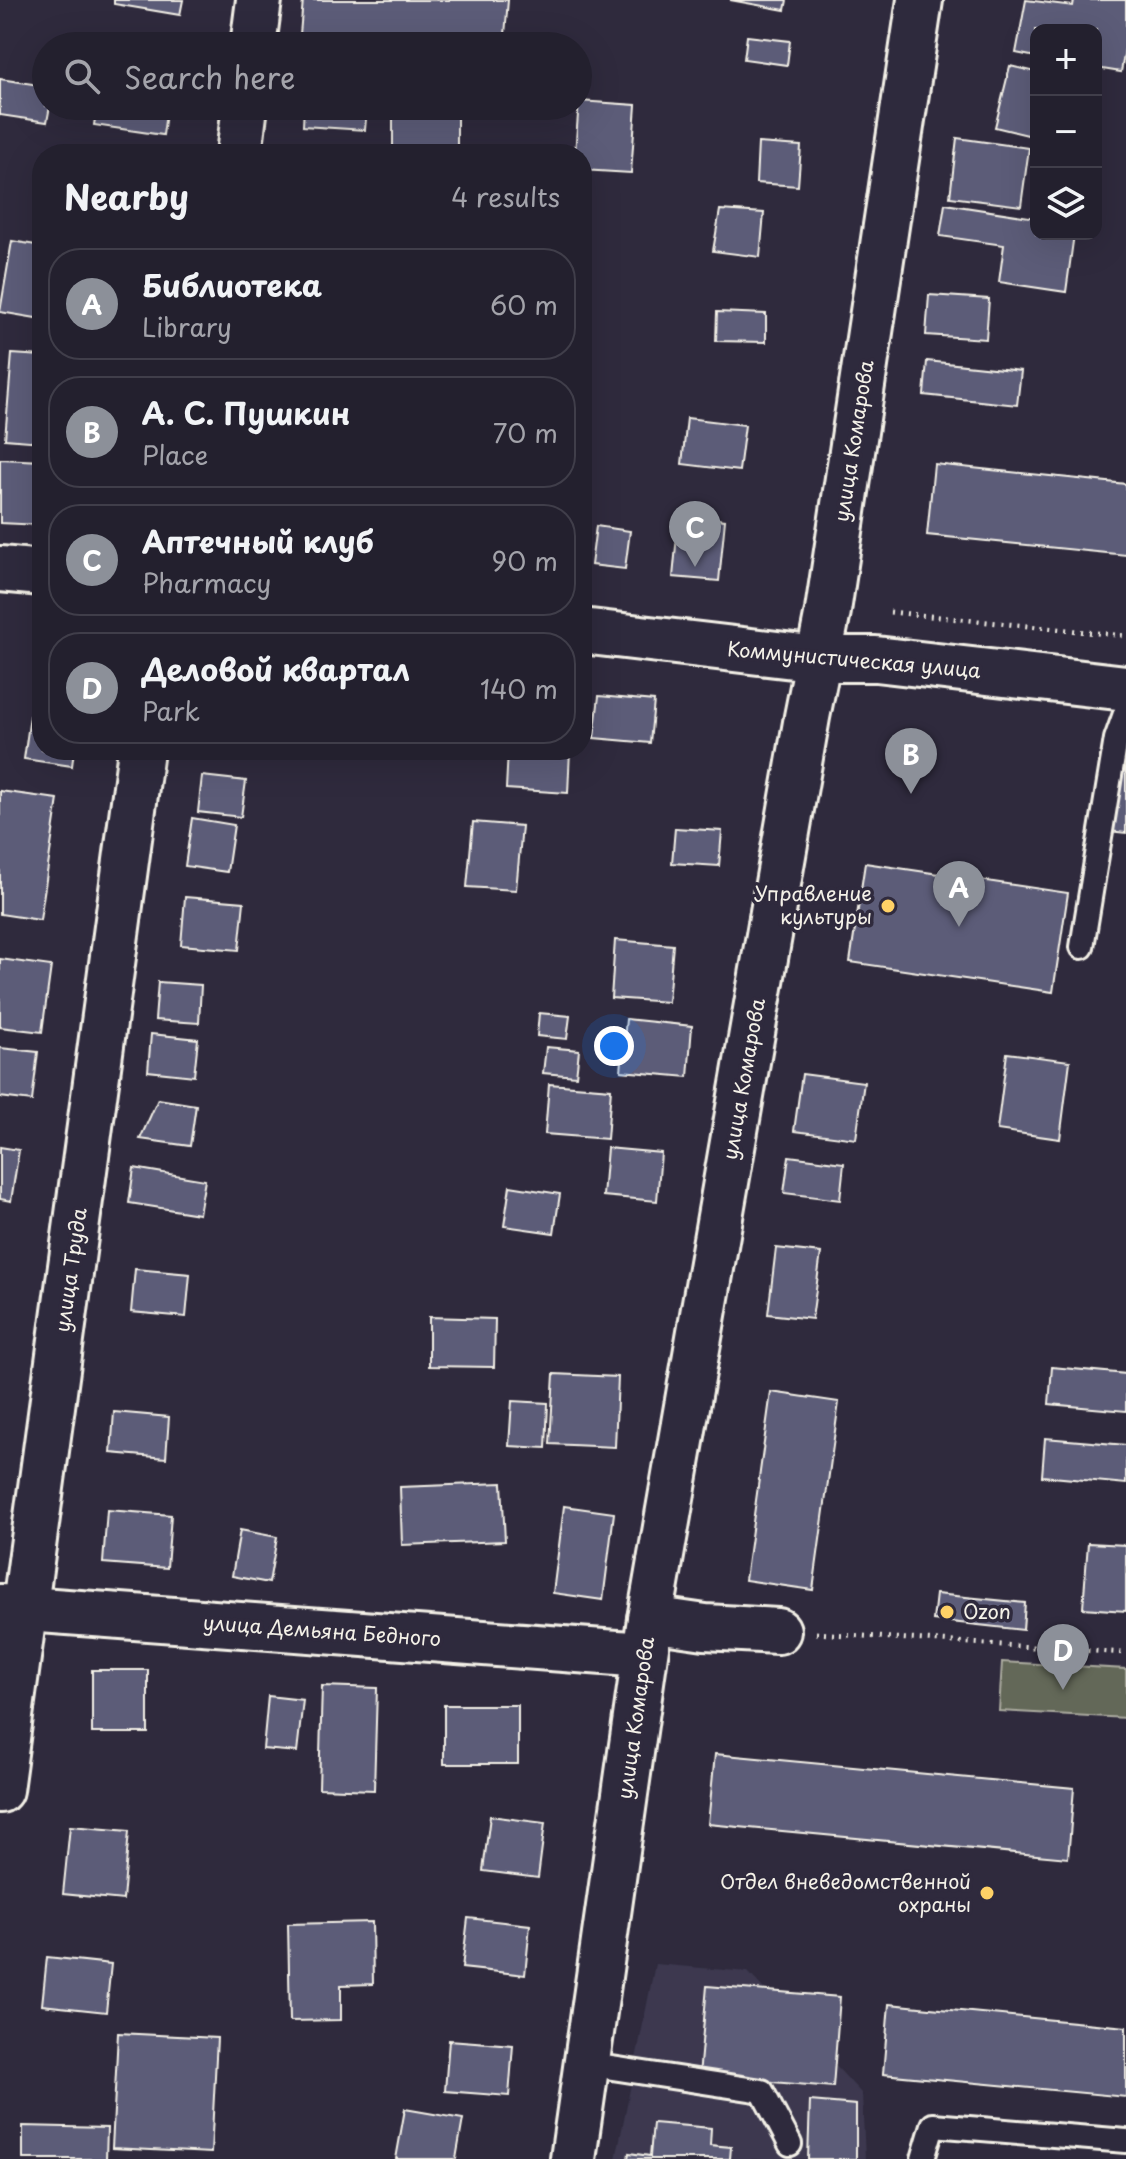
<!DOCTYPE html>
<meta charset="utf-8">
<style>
body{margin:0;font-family:"Playpen Sans",sans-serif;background:#2b2836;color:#f1f3f6}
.controls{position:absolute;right:24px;top:24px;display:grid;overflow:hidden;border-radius:16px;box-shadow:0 8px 32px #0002}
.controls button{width:72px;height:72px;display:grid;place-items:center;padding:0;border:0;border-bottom:2px solid #403e4a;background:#23202e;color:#f1f3f6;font:40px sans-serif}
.you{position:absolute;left:614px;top:1046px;width:28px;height:28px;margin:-20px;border:6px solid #fff;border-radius:50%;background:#1a73e8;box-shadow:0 0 0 12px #1a73e833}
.badge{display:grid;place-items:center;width:52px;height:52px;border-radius:50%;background:#8c9099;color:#fff;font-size:26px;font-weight:700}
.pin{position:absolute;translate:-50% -66px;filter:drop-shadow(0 2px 4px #0008)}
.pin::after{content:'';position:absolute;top:42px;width:28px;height:24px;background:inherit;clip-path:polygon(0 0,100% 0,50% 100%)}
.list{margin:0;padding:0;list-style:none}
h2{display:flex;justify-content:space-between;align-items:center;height:104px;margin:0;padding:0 32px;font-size:34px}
h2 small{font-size:26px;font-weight:400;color:#a3a3aa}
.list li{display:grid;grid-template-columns:52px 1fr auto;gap:24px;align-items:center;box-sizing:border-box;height:112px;margin:0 16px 16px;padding:0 16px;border:2px solid #403e4a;border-radius:32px}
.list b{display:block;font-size:30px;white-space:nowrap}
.list p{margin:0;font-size:26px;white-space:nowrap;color:#a3a3aa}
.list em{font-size:26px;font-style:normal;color:#a3a3aa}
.icon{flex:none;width:44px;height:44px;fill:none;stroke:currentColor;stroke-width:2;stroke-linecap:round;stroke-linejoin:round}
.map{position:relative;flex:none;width:1126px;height:2159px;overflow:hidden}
.search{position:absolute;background:#23202e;box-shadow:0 8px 32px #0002;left:32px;top:32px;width:560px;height:88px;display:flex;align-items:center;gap:20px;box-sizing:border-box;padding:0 28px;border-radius:44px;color:#a3a3aa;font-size:30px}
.panel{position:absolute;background:#23202e;box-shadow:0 8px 32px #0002;left:32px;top:144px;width:560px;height:616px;border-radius:32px}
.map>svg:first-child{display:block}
</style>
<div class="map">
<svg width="1126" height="2159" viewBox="0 0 1126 2159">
<rect width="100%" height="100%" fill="#2f2a3d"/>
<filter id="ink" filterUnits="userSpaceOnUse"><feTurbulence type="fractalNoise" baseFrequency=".0125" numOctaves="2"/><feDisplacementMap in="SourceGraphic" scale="16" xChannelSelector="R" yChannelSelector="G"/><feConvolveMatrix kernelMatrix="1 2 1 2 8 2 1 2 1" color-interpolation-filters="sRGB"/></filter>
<g filter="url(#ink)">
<!-- built -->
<path fill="#3c394f" d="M655 1964 748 1972 862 2094 865 2159H616Z"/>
<!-- green -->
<path fill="#636759" stroke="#acaca0" stroke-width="2" d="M1002 1662 1126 1669V1718L999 1711Z"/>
<!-- building -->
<g fill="#5b5b78" stroke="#f4f1e8" stroke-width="2">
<path d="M114 0H183L180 15 114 4Z"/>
<path d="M303 0H508L504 46H299Z"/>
<path d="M730 0H787L785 10Z"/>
<path d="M1026 0 1073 6 1074 0H1126V43L1121 72 1096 68V30H1036V57L1016 53Z"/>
<path d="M747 36 790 41 787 65 744 59Z"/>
<path d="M107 38 162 46H106Z"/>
<path d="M1010 66 1036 72V137L995 127Z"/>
<path d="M0 79 46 86V106H50L47 122 0 115Z"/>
<path d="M579 101 636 105 631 173 582 170V154H575Z"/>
<path d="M97 106H167L163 135 94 125Z"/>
<path d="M304 106H367L365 130 303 126Z"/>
<rect x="393" y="107" width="64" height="40"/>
<path d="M957 138 1029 148 1021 206 950 197Z"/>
<path d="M758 143 801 146 798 186 756 183Z"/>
<path d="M294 148 338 152V154H293Z"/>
<path d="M945 204 1036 218V234H1074L1066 292 999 282 1004 245 940 236Z"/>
<path d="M720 210 764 213 760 257 713 251Z"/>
<path d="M12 241 42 246V319L0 312Z"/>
<path d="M929 295 989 299 986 339 926 335Z"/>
<path d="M717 312 766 314V342L716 341Z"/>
<path d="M12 354 42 356V442L5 439Z"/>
<path d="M927 361 1021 371 1017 405 924 395Z"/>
<path d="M687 418 745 425 739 471 682 464Z"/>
<path d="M0 459 42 461 41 525 0 523Z"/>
<path d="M934 464 1126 484V555L927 535Z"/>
<path d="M679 515 725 520 719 581 673 577Z"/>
<path d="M596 526 630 531 625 569 591 565Z"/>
<path d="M38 659 42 660V750H74L72 766 24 759Z"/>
<path d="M599 696 654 701 650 743 594 738Z"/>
<path d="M508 750H570L568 793 506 789Z"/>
<path d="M1114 767 1126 768V833L1109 831Z"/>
<path d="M202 776 246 781 241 817 198 812Z"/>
<path d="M0 791 58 799 40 920 0 914Z"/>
<path d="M192 818 234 825 227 872 185 866Z"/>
<path d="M473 822 522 826 516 890 467 887Z"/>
<path d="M675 828 722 831 719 866 672 863Z"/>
<path d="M865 863 1068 893 1053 992 850 962Z"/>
<path d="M185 897 244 902 239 950 181 945Z"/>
<path d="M615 940 673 945 668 1002 611 998Z"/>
<path d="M0 959 51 966 42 1032 0 1027Z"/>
<path d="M158 982 201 985 199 1023 155 1020Z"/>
<path d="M539 1013 570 1016 567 1039 537 1036Z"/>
<path d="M626 1019 692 1026 688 1077 621 1071Z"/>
<path d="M151 1034 198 1039 194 1076 148 1071Z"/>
<path d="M546 1047 579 1050 576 1076 543 1073Z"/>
<path d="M0 1048 38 1052 32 1101 0 1097Z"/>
<path d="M1007 1053 1070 1061 1060 1139 997 1130Z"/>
<path d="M802 1074 864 1082 856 1139 794 1131Z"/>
<path d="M549 1084 611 1089 607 1139 545 1134Z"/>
<path d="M158 1099 196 1105 190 1146 140 1139Z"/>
<path d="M0 1147 19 1150 11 1201 0 1199Z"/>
<path d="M607 1148 661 1153 657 1201 603 1196Z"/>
<path d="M789 1156 844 1163 840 1200 784 1193Z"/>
<path d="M134 1168 205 1180 199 1214 129 1203Z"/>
<path d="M510 1186 560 1194 554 1233 504 1226Z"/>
<path d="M776 1248 821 1253 812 1319 768 1314Z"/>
<path d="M135 1269 190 1274 186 1317 131 1312Z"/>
<path d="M429 1317 495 1319 494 1367 429 1366Z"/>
<path d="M1052 1367 1126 1374V1411L1049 1404Z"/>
<path d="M554 1374 618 1377 615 1447 550 1444Z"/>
<path d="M771 1392 839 1402 813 1590 745 1580Z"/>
<path d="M512 1401 548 1403 546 1448 509 1446Z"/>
<path d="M114 1412 169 1417 166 1458 111 1453Z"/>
<path d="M1045 1438 1126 1445V1484L1042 1476Z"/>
<path d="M502 1483 505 1541 402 1545 400 1487Z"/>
<path d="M564 1506 614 1513 603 1600 553 1593Z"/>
<path d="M107 1510 171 1515 167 1568 103 1563Z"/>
<path d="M240 1530 277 1537 269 1583 232 1576Z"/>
<path d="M1088 1543 1126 1545V1611L1083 1608Z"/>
<path d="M936 1594 1025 1603 1023 1630 933 1620Z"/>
<rect x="92" y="1670" width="56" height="63"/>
<path d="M322 1686 377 1688 374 1790 319 1788Z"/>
<path d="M268 1696 303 1700 297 1752 263 1749Z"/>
<rect x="444" y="1705" width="74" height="59"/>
<path d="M715 1754 1074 1788 1068 1858 708 1824Z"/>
<path d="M490 1816 545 1823 538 1878 483 1871Z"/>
<path d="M70 1826 129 1831 123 1900 63 1894Z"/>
<path d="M468 1918 530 1925 525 1975 462 1968Z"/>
<path d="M372 1922 373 1984 341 1985V2020L290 2021 288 1924Z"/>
<path d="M47 1957 111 1964 106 2012 42 2005Z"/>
<path d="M707 1986 840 1997 833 2087 699 2076Z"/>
<path d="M889 2004 1126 2027V2097L883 2074Z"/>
<path d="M118 2033 217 2038 211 2153 112 2148Z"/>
<path d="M449 2040 513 2045 509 2096 445 2091Z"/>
<path d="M810 2101 856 2105V2159H808Z"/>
<path d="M405 2109 463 2119 456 2159H396Z"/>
<path d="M653 2123 711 2128 710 2145 731 2147 730 2159H628L629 2153 650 2156Z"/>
<path d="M23 2126 107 2128 106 2159H23Z"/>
</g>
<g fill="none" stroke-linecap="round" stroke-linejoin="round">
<!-- service casing -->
<g stroke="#f4f1e8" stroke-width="28">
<g id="service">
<path d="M1082 947 1116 739 1126 711"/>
<path d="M586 2064 762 2091 790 2144"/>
<path d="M923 2159 933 2125 1126 2141"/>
</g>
</g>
<!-- minor casing -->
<g stroke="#f4f1e8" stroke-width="50">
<g id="minor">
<path d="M253 46 259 0"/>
<path d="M239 154 245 106"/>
<path d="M0 1607 644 1655"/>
<path d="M650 1619 705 1627 778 1631"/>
<path d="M0 1790 141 750"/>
</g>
</g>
<!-- secondary casing -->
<g stroke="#f4f1e8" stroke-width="50">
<g id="secondary">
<path d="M0 569 42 573"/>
<path d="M582 631 819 659H876L1126 688"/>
<path d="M573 2159 650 1619 807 717 828 611 920 0"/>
</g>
</g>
<!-- path -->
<g stroke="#f4f1e8" stroke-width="5" stroke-dasharray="2 6" stroke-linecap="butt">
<path d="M890 612 1126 636"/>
<path d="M816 1633 1126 1653"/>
</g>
<!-- service -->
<use href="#service" stroke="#2f2a3d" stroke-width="22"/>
<!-- minor -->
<use href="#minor" stroke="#2f2a3d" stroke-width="44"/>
<!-- secondary -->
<use href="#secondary" stroke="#2f2a3d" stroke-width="44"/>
</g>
</g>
<!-- markers -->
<g fill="#ffd166" stroke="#2f2a3d" stroke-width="3">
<circle cx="888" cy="906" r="8"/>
<circle cx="947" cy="1612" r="8"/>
<circle cx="987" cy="1893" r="8"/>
</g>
<g text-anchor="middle" stroke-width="7" stroke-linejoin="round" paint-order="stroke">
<!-- street labels -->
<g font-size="20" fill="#f4f1e8" stroke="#2f2a3d">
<text transform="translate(854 441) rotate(-81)" y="7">улица Комарова</text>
<text transform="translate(854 660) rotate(5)" y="7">Коммунистическая улица</text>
<text transform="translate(744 1079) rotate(-80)" y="7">улица Комарова</text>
<text transform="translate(71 1270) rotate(-82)" y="7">улица Труда</text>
<text transform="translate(322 1631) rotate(4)" y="7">улица Демьяна Бедного</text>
<text transform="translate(636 1718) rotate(-82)" y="7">улица Комарова</text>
</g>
<!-- poi labels -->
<g font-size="20" fill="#f4f1e8" stroke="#2f2a3d" text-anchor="end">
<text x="872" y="901">Управление<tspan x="872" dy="23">культуры</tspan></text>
<text x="963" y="1619" text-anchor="start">Ozon</text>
<text x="971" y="1889">Отдел вневедомственной<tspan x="971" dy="23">охраны</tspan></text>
</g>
</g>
</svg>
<div class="controls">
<button>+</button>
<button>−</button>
<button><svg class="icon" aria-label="layers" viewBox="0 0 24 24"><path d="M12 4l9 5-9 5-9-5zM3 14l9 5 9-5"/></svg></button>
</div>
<div class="you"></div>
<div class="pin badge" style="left:959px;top:927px">A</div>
<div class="pin badge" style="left:911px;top:794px">B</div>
<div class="pin badge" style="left:695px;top:567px">C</div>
<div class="pin badge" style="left:1063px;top:1690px">D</div>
<div class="search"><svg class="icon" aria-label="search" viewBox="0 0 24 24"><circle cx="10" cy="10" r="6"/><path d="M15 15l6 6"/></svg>Search here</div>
<section class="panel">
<h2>Nearby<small>4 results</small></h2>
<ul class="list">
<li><span class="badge">A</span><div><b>Библиотека</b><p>Library</p></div><em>60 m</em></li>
<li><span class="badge">B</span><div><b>А. С. Пушкин</b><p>Place</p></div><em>70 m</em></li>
<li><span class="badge">C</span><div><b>Аптечный клуб</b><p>Pharmacy</p></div><em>90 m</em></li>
<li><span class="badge">D</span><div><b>Деловой квартал</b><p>Park</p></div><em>140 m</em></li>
</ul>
</section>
</div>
